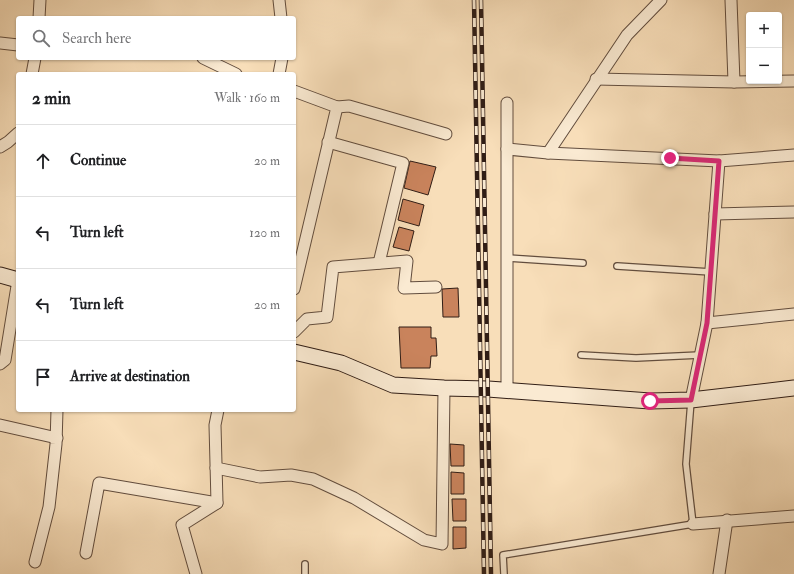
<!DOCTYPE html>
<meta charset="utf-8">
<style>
body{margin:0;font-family:"IM FELL Double Pica",serif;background:#f2f2f2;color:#202124}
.controls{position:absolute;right:12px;top:12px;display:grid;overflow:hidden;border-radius:4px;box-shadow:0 1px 3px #0004}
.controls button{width:36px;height:36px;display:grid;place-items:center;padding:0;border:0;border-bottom:1px solid #e0e0e0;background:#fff;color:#202124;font:20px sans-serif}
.stop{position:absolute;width:12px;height:12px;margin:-9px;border:3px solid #db2777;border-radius:50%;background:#fff}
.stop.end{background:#db2777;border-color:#fff;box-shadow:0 1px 4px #0008}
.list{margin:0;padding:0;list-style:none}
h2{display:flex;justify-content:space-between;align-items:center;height:52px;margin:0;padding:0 16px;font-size:17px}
h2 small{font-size:13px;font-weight:400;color:#757577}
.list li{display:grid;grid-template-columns:26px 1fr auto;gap:12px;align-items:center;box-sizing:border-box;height:72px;padding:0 16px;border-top:1px solid #e0e0e0}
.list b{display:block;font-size:15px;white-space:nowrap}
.list em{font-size:13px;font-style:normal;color:#757577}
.icon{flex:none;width:22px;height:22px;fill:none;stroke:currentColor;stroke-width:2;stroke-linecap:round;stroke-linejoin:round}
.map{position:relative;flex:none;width:794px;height:574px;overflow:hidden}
.search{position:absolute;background:#fff;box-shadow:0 1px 3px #0004;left:16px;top:16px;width:280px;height:44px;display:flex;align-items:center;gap:10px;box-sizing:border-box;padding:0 14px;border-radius:4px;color:#757577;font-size:15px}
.panel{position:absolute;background:#fff;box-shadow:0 1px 3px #0004;left:16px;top:72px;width:280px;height:340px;border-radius:4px}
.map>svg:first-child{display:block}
</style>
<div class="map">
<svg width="794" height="574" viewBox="0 0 794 574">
<rect width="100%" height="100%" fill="#f8deb9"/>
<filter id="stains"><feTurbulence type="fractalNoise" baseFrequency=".005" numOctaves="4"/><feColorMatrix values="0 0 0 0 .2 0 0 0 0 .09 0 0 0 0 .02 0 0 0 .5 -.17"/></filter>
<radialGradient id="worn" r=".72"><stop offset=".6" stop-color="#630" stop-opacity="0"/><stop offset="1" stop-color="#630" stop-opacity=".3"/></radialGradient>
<!-- building -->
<g fill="#c9835c" stroke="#301d15">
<path d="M410 161 436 167 428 195 404 188Z"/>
<path d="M403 199 424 205 419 226 398 220Z"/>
<path d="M399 227 414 231 409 251 393 247Z"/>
<path d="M458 288 459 317H443L442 289Z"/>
<path d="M399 327H431V338H436L437 356H431L430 368H401Z"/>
<path d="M450 444 464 445V466H451Z"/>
<path d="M451 472 464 473V494H451Z"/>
<path d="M452 499H466V521H453Z"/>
<path d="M453 527H466V548L453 549Z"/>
</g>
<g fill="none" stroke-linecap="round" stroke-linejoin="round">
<!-- lane casing -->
<g stroke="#624d3e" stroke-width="8">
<g id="lane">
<path d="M507 258 583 263"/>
<path d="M617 266 711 272"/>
<path d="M581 355 636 358 700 355"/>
<path d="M305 564V574"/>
<path d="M504 574 503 555 693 524 686 464 691 401"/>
</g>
</g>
<!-- street casing -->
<g stroke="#624d3e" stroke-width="13">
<g id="street">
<path d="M279 0 281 18"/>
<path d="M731 0 734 82"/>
<path d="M39 18 40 0"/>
<path d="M0 43 18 45"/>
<path d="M203 58 236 74"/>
<path d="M32 74 35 58"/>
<path d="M279 74 282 58"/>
<path d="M596 79 734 82 794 81"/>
<path d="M294 91 337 107 294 289"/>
<path d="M507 103V391"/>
<path d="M337 107 349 106 446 134"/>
<path d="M328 142 403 163 379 263"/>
<path d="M0 147 8 142 18 133"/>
<path d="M507 149 548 153 719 161 794 155"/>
<path d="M548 153 627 35 661 0"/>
<path d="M715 214 794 212"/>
<path d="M707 323 794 314"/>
<path d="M294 332 307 319 327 317 333 267 407 261 404 288 436 287"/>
<path d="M0 364 5 360 18 280"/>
<path d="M691 400 707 323 719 161"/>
<path d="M0 425 57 438"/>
<path d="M216 468 260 477 291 475 313 479 354 498 424 540 442 544 444 388"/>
<path d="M693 524 794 516"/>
<path d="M86 553 99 483 217 503"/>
<path d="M35 562 49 507 56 444 57 410"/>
<path d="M196 574 182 525 217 503 215 425 218 410"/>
<path d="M719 574 727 520"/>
</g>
</g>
<!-- secondary casing -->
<g stroke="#301d15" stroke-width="17">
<g id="secondary">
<path d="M0 275 18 280"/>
<path d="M294 352 341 363 393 385 444 388 488 389 650 401 691 400 794 388"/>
</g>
</g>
<!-- lane -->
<use href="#lane" stroke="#faead2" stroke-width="5.5"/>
<!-- street -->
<use href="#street" stroke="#faead2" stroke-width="11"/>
<!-- secondary -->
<use href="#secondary" stroke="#faead2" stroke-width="15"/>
<!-- rail casing -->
<g stroke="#301d15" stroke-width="4.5">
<g id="rail">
<path d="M474 0 484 574"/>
<path d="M481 0 491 574"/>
</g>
</g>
<!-- rail -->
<use href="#rail" stroke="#faead2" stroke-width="3" stroke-dasharray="9" stroke-linecap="butt"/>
</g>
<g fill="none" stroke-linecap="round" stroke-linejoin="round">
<!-- route -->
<path stroke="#db2777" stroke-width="5" d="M650 401 691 400 707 323 719 161 670 158"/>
</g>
<rect width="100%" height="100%" filter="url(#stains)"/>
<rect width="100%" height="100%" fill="url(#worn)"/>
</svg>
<div class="controls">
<button>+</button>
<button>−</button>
</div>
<div class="stop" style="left:650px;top:401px"></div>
<div class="stop end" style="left:670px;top:158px"></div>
<div class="search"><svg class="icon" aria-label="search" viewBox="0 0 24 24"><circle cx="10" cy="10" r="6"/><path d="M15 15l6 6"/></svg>Search here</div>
<section class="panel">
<h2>2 min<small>Walk · 160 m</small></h2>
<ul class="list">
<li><svg class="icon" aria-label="ahead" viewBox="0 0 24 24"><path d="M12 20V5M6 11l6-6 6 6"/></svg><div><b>Continue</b></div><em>20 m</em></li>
<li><svg class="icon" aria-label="left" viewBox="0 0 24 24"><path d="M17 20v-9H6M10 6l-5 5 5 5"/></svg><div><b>Turn left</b></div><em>120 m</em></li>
<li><svg class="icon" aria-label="left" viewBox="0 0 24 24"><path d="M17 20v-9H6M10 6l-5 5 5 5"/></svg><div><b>Turn left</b></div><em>20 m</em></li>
<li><svg class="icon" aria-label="arrive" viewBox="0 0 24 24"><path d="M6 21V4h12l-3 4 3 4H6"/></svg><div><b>Arrive at destination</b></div></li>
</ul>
</section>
</div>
